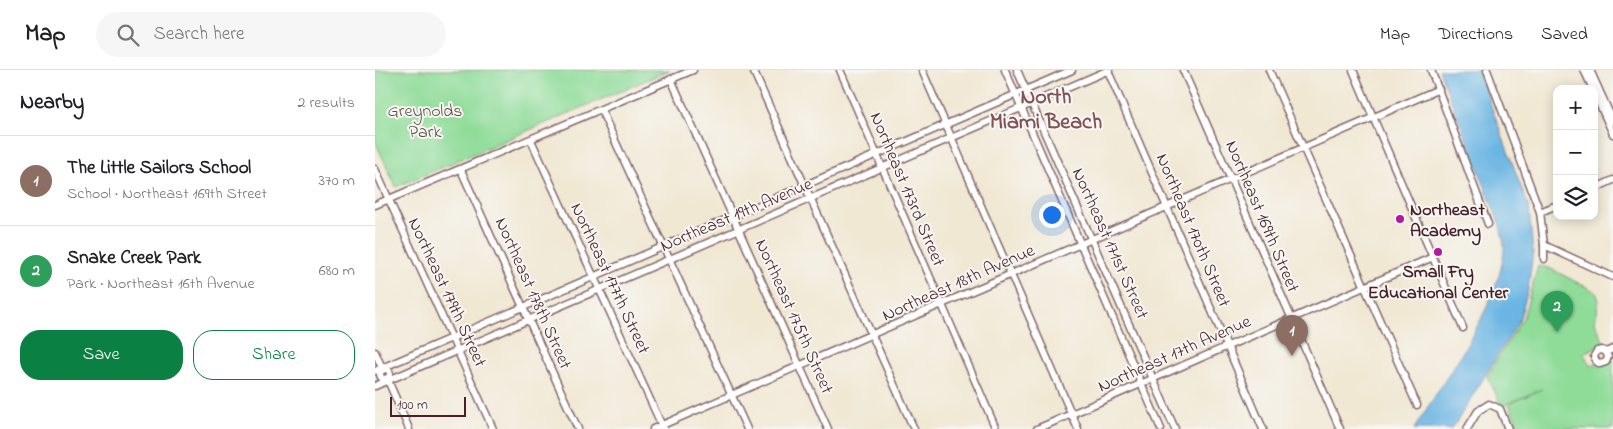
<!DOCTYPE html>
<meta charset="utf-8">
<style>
body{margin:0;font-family:"Indie Flower",sans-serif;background:#f6f6f6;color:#202124}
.controls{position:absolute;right:15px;top:15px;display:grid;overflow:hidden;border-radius:10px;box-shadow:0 2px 12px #0003}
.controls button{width:45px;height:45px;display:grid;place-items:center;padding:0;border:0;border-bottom:1px solid #e0e0e0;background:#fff;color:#202124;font:25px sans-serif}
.scale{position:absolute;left:15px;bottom:12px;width:76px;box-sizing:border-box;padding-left:5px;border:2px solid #4a1f2b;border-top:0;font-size:14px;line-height:18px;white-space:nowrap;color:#4a1f2b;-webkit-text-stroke:4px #f6f6f2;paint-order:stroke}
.you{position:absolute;left:676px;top:144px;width:18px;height:18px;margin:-12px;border:4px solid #fff;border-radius:50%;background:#1a73e8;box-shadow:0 0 0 8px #1a73e833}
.badge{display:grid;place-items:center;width:32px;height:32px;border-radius:50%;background:#0b8043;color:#fff;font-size:16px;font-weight:700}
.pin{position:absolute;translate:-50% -41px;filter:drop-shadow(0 1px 2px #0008)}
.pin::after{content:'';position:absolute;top:26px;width:18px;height:15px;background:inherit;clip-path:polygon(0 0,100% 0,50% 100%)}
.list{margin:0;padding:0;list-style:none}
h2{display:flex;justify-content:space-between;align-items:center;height:65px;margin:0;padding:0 20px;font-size:21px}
h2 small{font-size:16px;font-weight:400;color:#757577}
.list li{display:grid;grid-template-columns:32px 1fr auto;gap:15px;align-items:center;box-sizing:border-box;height:90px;padding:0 20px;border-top:1px solid #e0e0e0}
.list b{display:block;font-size:19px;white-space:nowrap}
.list p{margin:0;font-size:16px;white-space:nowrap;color:#757577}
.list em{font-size:16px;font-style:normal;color:#757577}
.actions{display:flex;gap:10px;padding:15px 20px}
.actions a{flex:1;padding:11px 0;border:1px solid #0b8043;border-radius:20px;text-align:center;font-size:18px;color:#0b8043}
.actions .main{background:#0b8043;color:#fff}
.icon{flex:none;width:28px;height:28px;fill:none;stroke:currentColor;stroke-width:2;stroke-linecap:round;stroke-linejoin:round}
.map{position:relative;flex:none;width:1238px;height:359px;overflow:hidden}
header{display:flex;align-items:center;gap:30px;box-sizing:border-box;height:70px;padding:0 25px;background:#fff;border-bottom:1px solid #e0e0e0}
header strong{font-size:24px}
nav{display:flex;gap:28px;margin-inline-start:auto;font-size:18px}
.search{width:350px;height:45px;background:#f6f6f6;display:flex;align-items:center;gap:12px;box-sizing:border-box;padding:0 18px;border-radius:28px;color:#757577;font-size:19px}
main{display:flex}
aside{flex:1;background:#fff}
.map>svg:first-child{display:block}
</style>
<header>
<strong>Map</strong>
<div class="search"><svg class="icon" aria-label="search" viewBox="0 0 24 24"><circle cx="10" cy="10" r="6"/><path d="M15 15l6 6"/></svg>Search here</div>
<nav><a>Map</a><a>Directions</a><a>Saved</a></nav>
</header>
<main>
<aside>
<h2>Nearby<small>2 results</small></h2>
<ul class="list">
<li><span class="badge" style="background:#8d6e63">1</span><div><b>The Little Sailors School</b><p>School · Northeast 169th Street</p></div><em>370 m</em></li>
<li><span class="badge" style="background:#2e9e5b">2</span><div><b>Snake Creek Park</b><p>Park · Northeast 16th Avenue</p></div><em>680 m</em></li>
</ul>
<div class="actions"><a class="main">Save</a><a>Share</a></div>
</aside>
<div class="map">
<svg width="1238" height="359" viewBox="0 0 1238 359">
<rect width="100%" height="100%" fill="#f6f6f2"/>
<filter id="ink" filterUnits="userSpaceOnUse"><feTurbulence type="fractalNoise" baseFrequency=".02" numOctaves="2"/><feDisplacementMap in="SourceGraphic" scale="10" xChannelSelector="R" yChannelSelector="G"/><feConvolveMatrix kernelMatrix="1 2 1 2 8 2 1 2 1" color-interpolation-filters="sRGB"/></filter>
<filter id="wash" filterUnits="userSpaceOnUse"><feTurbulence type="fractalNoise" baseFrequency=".0096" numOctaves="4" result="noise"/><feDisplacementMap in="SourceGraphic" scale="20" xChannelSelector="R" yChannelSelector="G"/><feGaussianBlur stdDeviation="1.12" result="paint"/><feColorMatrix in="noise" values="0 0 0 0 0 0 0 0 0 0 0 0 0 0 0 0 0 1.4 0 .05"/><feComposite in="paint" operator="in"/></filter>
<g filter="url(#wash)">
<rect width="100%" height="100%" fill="#f1e8d4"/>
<!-- green -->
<g fill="#8fdc99" stroke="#6c7e62">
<path d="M0 0H295L21 117 0 71Z"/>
<path d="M1163 196 1174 198 1221 222 1224 231 1220 252 1229 273 1209 283 1215 296 1238 286V359H1145L1134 334 1167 319 1127 336 1112 306 1148 248Z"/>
</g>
<!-- water -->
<path fill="#6bb5e3" stroke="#5a6a87" d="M1064 0H1103L1154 138 1158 183 1153 220 1144 251 1077 359H1039C1069 310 1123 238 1129 181 1130 173 1126 163 1125 155Z"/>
</g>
<g filter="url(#ink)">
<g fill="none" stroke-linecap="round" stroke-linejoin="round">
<!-- minor casing -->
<g stroke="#846566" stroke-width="9">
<g id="minor">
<path d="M378 0 539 359"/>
<path d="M465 0 621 359"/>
<path d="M547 0 703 359"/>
<path d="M630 0 786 359"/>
<path d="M642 0 800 359"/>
<path d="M808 0 965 359"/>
<path d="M894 0 1042 335"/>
<path d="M978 0 1088 258"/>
<path d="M1056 0 1113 154"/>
<path d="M1112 0 1165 142 1169 175V189"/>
<path d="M1209 0 1218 19"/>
<path d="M1215 0 1238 51"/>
<path d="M733 1 888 359"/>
<path d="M296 9 453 359"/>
<path d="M1219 22 1238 64"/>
<path d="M226 40 372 359"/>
<path d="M156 70 288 358"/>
<path d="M0 99 118 359"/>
<path d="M86 100 203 359"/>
<path d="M1219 119 1238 110"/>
<path d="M0 135 318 0"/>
<path d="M1165 142 1182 135"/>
<path d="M1169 175 1238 207"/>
<path d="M0 282 8 300"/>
<path d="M1231 282 1233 287 1231 292 1225 294 1221 291 1219 286 1222 281 1227 280 1231 282 1238 279"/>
<circle cx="10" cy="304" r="5"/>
<path d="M0 301 697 0"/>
<path d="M12 308 34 359"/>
<path d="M0 316 734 0"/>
<path d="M278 359 1064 19"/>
<path d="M662 359 1058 187"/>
<path d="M1092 359 1103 341 1114 334 1125 339 1133 359"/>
</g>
</g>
<!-- minor -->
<use href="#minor" stroke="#fff" stroke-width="6"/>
</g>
</g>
<!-- markers -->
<g fill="#b5179e" stroke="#f6f6f2" stroke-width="2">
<circle cx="1025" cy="149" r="5"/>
<circle cx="1063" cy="182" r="5"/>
</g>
<g text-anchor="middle" stroke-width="4" stroke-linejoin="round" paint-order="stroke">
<!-- park labels -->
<g font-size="18" fill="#5b4e46" stroke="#f6f6f2">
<text x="50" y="46">Greynolds<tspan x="50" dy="21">Park</tspan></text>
</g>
<!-- street labels -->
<g font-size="18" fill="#4a1f2b" stroke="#f6f6f2">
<text transform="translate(533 119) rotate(67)" y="6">Northeast 173rd Street</text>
<text transform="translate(361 144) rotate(-23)" y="6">Northeast 19th Avenue</text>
<text transform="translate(888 146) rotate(67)" y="6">Northeast 169th Street</text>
<text transform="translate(819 160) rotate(67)" y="6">Northeast 170th Street</text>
<text transform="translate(736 173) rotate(66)" y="6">Northeast 171st Street</text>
<text transform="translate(236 208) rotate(65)" y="6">Northeast 177th Street</text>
<text transform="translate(583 212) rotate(-24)" y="6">Northeast 18th Avenue</text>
<text transform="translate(73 222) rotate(65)" y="6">Northeast 179th Street</text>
<text transform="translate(159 223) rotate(66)" y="6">Northeast 178th Street</text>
<text transform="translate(420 246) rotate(66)" y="6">Northeast 175th Street</text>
<text transform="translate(799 283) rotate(-24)" y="6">Northeast 17th Avenue</text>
</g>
<!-- poi labels -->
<g font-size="18" font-weight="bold" fill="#4a1f2b" stroke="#f6f6f2" text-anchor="start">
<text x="1035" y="145">Northeast<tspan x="1035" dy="21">Academy</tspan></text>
<text x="1063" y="207" text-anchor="middle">Small Fry<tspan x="1063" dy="21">Educational Center</tspan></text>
</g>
<!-- district labels -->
<g font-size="22" font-weight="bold" fill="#835258" stroke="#f6f6f2">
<text x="671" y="33">North<tspan x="671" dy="25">Miami Beach</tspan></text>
</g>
</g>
</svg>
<div class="controls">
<button>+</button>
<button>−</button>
<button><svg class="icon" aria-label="layers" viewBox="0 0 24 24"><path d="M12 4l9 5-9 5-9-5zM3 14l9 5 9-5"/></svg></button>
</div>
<div class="scale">100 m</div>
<div class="you"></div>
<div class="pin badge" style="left:917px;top:286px;background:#8d6e63">1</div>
<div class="pin badge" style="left:1182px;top:262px;background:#2e9e5b">2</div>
</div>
</main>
